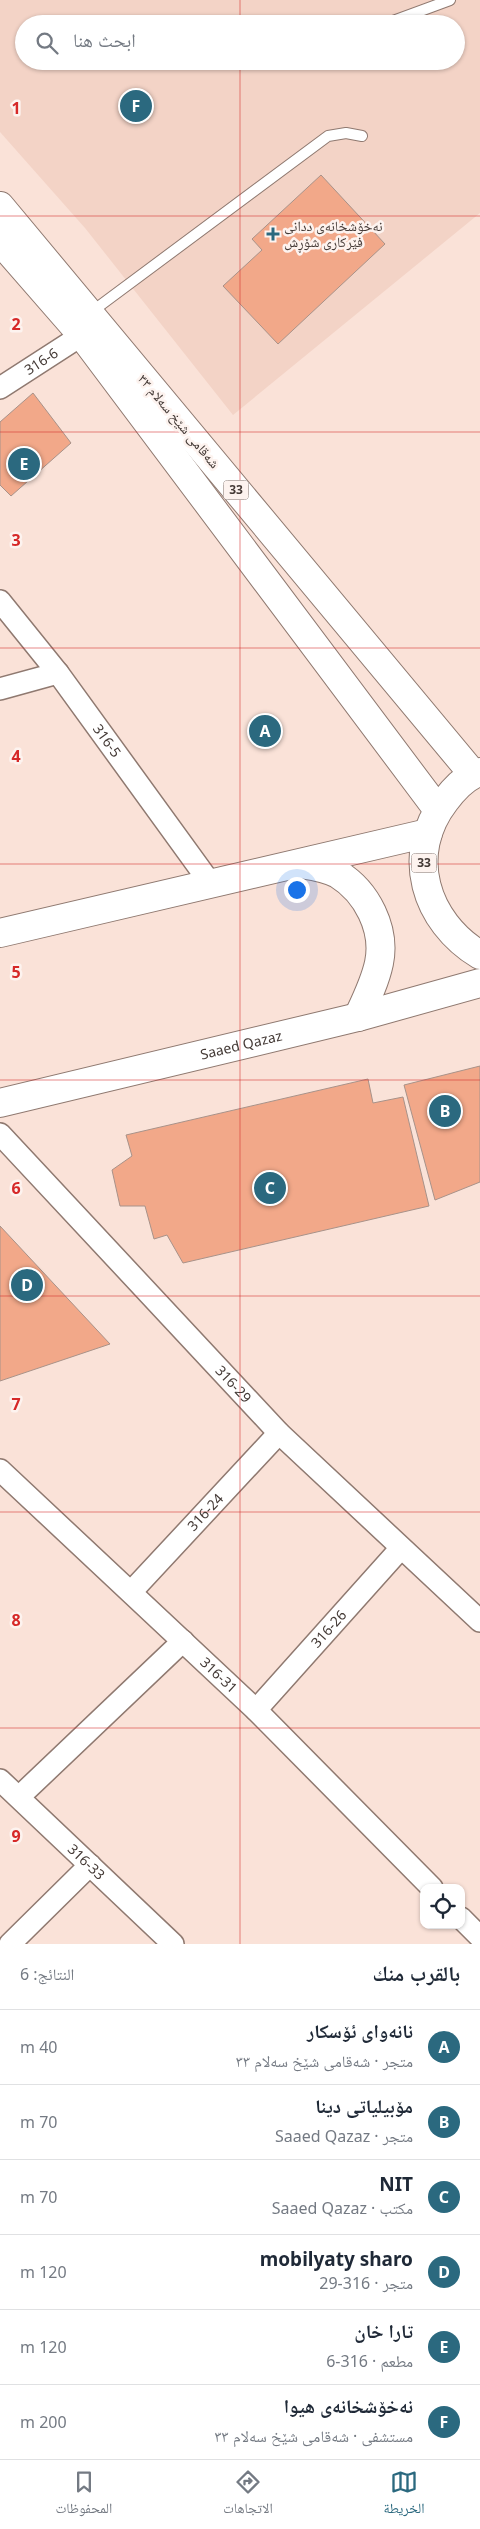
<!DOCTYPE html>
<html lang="ar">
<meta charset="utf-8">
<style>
body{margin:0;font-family:"Noto Sans","Noto Naskh Arabic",sans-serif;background:#f6f6f7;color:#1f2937;direction:rtl}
.controls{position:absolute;right:15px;bottom:15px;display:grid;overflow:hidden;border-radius:10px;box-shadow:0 1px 4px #0004}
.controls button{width:45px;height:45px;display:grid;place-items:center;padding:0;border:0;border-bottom:1px solid #e0e1e3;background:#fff;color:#1f2937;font:25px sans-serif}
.you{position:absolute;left:296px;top:889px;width:18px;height:18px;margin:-12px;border:4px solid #fff;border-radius:50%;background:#1a73e8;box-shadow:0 0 0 8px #1a73e833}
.badge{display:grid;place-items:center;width:32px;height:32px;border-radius:50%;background:#2b697f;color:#fff;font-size:16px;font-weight:700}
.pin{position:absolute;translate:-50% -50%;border:2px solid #fff;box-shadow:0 1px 5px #0006}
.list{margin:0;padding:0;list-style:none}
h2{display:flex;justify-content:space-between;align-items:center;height:65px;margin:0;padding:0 20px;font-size:21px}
h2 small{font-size:16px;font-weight:400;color:#747a83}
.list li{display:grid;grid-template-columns:32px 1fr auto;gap:15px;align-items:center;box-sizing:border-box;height:75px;padding:0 20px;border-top:1px solid #e0e1e3}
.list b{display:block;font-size:19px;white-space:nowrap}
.list p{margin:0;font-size:16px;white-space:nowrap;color:#747a83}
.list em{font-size:16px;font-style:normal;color:#747a83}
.icon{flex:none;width:28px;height:28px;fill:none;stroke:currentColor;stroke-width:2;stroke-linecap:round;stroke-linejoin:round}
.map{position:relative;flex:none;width:480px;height:1944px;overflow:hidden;direction:ltr}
.search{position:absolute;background:#fff;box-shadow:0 1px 4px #0004;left:15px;right:15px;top:15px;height:55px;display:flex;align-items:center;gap:12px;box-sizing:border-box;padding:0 18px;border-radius:28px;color:#747a83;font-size:19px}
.sheet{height:515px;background:#fff}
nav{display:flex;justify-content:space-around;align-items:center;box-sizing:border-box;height:70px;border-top:1px solid #e0e1e3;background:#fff;font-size:14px;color:#747a83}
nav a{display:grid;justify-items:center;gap:2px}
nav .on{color:#2b697f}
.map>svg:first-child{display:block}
</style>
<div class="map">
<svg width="480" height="1944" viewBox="0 0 480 1944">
<rect width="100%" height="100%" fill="#fae2d8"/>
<!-- built -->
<path fill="#f3d3c6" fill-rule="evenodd" d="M0 0H480V213L233 415 85 228 0 132ZM24 24H456V61H24Z"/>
<!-- building -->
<g fill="#f2a889" stroke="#a89289">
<path d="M321 175 385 244 278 344 223 286 262 250 252 239Z"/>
<path d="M33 393 71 443 11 496 0 485V422Z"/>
<path d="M480 1066V1182L435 1200 404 1085Z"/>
<path d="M368 1079 373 1103 403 1097 429 1206 183 1263 167 1235 154 1239 145 1206H120L112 1170 132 1156 126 1135Z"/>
<path d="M0 1226 110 1344 0 1381Z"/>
</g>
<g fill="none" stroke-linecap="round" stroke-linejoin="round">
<!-- lane casing -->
<g stroke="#8f7970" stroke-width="12">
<g id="lane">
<path d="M385 24 450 0"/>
<path d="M90 313 328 136 346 133 362 136"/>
</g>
</g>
<!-- street casing -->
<g stroke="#8f7970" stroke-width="24">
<g id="street">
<path id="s1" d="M0 388 82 335"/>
<path id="s2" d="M0 601 58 673 211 884"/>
<path d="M0 689 58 673"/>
<path id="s3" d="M0 1134 279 1433 480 1621"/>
<path id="s4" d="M0 1470 256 1710 432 1888"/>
<path id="s5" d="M131 1592 279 1433"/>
<path id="s6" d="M256 1710 401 1548"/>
<path id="s7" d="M0 1780 173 1944"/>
<path d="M19 1797 183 1641"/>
<path d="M461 1918 480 1937"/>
<path d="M10 1944 90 1865"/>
</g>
</g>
<!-- secondary casing -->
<g stroke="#8f7970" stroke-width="30">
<g id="secondary">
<path d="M301 864C313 866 327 868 338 874 367 892 386 929 379 963 375 982 366 1000 358 1017"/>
<path d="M0 933 428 833"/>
<path id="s8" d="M0 1103 358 1017 480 983"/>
</g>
</g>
<!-- primary casing -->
<g stroke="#8f7970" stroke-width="30">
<g id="primary">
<path d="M0 206 473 774"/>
<path d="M0 241 82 335 438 810"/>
<path d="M480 772C466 776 454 789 445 801 404 854 425 922 480 955"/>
</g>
</g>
<!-- lane -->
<use href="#lane" stroke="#fff" stroke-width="10"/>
<!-- street -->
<use href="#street" stroke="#fff" stroke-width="21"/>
<!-- secondary -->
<use href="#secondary" stroke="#fff" stroke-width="28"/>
<!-- primary -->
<use href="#primary" stroke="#fff" stroke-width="28"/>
</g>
<!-- grid -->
<path fill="none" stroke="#d62828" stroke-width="1" stroke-opacity="0.55" d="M240 0V24M240 61V1944M0 216H480M0 432H480M0 648H480M0 864H480M0 1080H480M0 1296H480M0 1512H480M0 1728H480"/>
<!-- markers -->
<path fill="#2b697f" stroke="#fdf3ef" stroke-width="2" d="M270.5 226.5h5v5h5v5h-5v5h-5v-5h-5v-5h5z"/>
<g text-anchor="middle" stroke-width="5" stroke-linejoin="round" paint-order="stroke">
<!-- shield labels -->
<g fill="#fdf3ef" stroke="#7c726e" stroke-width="1">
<rect x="223.5" y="480.5" width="25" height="19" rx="4"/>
<rect x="411.5" y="853.5" width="25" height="19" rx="4"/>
</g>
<g font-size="12" font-weight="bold" fill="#443a36">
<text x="236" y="494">33</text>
<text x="424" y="867">33</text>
</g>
<!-- poi labels -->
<g font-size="14" fill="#443a36" stroke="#fdf3ef" text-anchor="start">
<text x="284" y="231">نەخۆشخانەی ددانی<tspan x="284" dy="16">فێرکاری شۆڕش</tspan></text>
</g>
<!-- street labels -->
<g font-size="14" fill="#443a36" stroke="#fdf3ef">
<text dy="5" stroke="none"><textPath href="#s1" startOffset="49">316-6</textPath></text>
<text transform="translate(179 421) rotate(50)" y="5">شەقامی شێخ سەلام ٣٣</text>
<text dy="5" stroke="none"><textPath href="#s2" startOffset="176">316-5</textPath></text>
<text dy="5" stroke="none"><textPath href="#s8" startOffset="248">Saaed Qazaz</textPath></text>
<text dy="5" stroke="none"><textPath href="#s3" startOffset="342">316-29</textPath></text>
<text dy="5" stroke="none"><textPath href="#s5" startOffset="109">316-24</textPath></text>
<text dy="5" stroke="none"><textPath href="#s6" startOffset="109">316-26</textPath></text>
<text dy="5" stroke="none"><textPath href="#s4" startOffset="300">316-31</textPath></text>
<text dy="5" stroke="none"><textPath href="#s7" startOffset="119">316-33</textPath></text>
</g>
</g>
<g font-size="16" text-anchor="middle" font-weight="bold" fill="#d62828" stroke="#fdf3ef" stroke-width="5" stroke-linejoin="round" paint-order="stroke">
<text x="16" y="114">1</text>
<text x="16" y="330">2</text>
<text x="16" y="546">3</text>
<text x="16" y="762">4</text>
<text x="16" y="978">5</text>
<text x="16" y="1194">6</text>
<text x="16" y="1410">7</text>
<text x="16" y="1626">8</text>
<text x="16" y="1842">9</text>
</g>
</svg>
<div class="controls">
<button><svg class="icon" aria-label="locate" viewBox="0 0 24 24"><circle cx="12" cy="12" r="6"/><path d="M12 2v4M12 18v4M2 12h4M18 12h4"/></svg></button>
</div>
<div class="you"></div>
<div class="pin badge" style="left:265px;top:731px">A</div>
<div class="pin badge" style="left:445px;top:1111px">B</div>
<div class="pin badge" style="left:270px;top:1188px">C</div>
<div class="pin badge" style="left:27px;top:1285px">D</div>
<div class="pin badge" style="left:24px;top:464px">E</div>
<div class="pin badge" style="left:136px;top:106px">F</div>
<div class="search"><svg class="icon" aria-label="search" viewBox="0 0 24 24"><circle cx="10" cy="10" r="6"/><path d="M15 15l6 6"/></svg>ابحث هنا</div>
</div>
<section class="sheet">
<h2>بالقرب منك<small>النتائج: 6</small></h2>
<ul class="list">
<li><span class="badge">A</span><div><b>نانەوای ئۆسکار</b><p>متجر · شەقامی شێخ سەلام ٣٣</p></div><em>40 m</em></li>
<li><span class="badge">B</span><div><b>مۆبیلیاتی دینا</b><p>متجر · Saaed Qazaz</p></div><em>70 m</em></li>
<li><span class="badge">C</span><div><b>NIT</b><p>مكتب · Saaed Qazaz</p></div><em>70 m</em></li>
<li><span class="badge">D</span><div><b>mobilyaty sharo</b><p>متجر · 316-29</p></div><em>120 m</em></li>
<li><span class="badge">E</span><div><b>تارا خان</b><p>مطعم · 316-6</p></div><em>120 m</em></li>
<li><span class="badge">F</span><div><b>نەخۆشخانەی هیوا</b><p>مستشفى · شەقامی شێخ سەلام ٣٣</p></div><em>200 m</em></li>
</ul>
</section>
<nav>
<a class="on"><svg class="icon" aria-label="map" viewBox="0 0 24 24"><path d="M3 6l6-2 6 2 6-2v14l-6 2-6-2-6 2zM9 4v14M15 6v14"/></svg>الخريطة</a>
<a><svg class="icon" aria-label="directions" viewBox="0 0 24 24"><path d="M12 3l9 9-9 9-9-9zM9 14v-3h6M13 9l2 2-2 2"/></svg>الاتجاهات</a>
<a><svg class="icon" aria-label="saved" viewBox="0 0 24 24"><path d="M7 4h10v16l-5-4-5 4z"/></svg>المحفوظات</a>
</nav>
